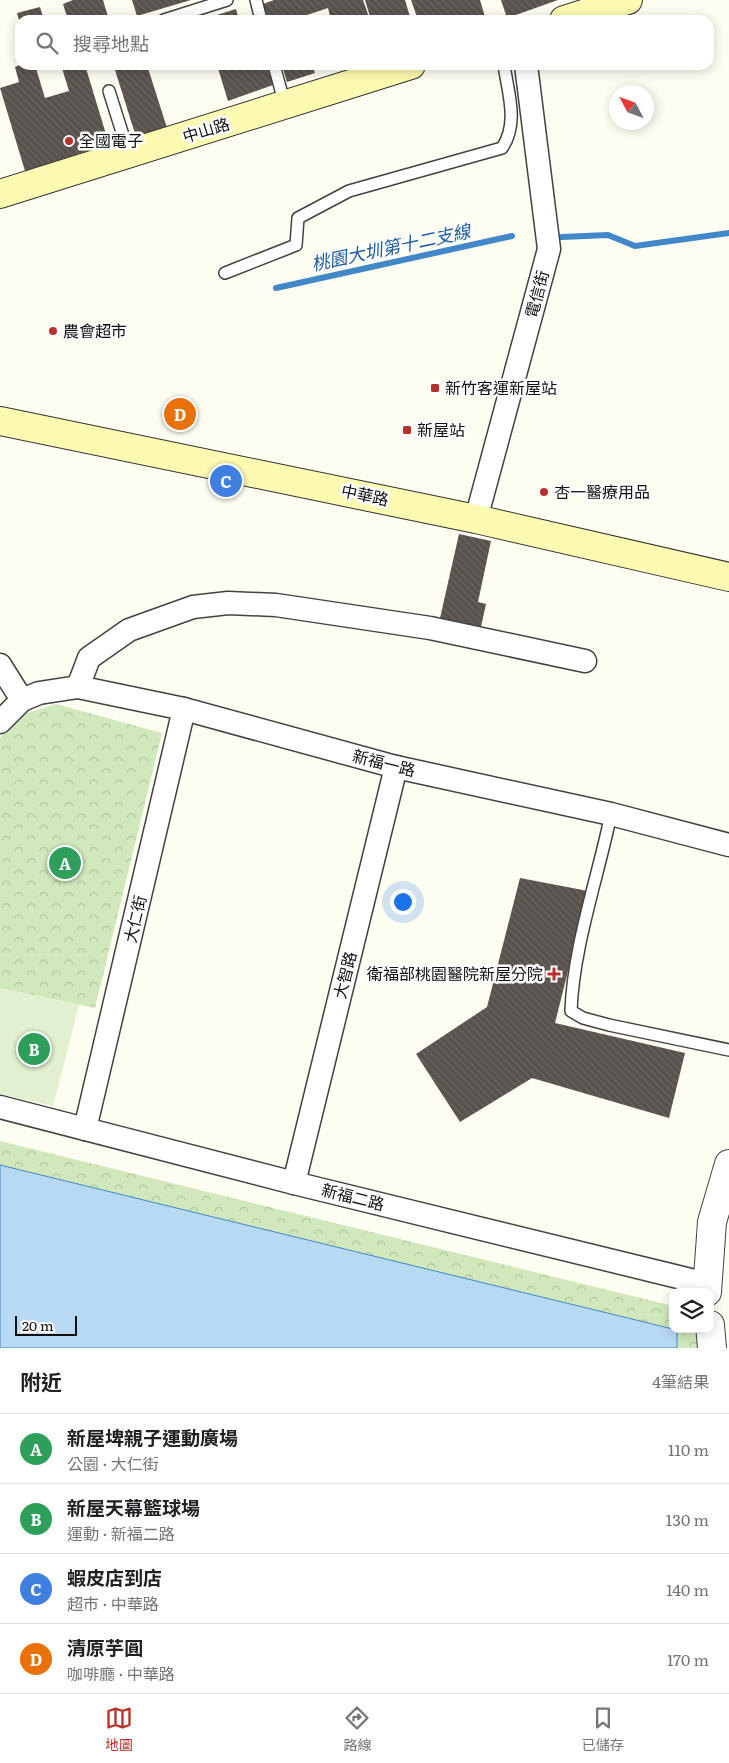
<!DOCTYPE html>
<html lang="zh-TW">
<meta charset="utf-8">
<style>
body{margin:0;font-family:Literata,"Noto Sans TC",serif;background:#f6f6f6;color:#202124}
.controls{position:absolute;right:15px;bottom:15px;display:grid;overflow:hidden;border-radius:10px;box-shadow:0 2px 12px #0003}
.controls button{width:45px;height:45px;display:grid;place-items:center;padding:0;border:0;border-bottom:1px solid #e0e0e0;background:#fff;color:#202124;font:25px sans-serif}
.compass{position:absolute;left:609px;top:85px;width:45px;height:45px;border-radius:50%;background:#fff;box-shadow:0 2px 12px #0003;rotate:311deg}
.scale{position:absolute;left:15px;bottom:12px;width:62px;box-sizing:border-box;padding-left:5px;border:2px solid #0f0f0f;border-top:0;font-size:14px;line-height:18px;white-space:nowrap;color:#0f0f0f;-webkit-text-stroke:4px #fff;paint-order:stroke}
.you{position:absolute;left:402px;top:901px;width:18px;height:18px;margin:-12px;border:4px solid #fff;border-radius:50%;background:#1a73e8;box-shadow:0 0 0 8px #1a73e833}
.badge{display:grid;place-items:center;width:32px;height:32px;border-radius:50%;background:#bb302c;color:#fff;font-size:16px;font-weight:700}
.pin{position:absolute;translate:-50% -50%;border:2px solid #fff;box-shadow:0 1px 5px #0006}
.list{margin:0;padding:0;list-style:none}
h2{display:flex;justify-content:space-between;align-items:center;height:65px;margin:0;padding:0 20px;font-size:21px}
h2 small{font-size:16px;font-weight:400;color:#757577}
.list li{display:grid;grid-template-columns:32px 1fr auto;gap:15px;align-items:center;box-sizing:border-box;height:70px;padding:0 20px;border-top:1px solid #e0e0e0}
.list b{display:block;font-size:19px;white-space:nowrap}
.list p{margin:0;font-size:16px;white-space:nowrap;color:#757577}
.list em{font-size:16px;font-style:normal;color:#757577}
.icon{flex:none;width:28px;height:28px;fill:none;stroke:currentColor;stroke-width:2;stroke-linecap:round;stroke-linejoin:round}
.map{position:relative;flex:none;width:729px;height:1348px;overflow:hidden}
.search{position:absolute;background:#fff;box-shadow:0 2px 12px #0003;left:15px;right:15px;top:15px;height:55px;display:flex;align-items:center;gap:12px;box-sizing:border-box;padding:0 18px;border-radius:15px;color:#757577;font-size:19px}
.sheet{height:345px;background:#fff}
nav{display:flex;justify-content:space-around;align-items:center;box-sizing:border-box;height:70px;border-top:1px solid #e0e0e0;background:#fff;font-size:14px;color:#757577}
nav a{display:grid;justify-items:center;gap:2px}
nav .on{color:#bb302c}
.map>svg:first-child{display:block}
</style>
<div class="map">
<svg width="729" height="1348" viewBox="0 0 729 1348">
<defs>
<pattern id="park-crowns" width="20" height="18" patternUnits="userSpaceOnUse" patternTransform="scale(1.25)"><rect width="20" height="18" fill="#d0e8bc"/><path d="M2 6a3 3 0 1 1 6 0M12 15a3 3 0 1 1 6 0" fill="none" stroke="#b1c6a0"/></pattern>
<pattern id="building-back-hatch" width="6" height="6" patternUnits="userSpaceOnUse" patternTransform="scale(1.25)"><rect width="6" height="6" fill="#58514c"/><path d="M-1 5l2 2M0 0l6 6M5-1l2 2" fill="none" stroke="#6b6561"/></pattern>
</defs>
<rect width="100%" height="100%" fill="#fefdf2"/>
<!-- park -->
<g fill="url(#park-crowns)">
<path d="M56 704 162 733 95 1008 0 988V738L18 716Z"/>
<path d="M0 1141 673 1306V1329H699L701 1348H0Z"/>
</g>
<!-- pitch -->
<path fill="#e1f0ce" d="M0 988 79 1005 53 1106 0 1094Z"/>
<!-- water -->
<path fill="#b8d9f4" stroke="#4288c9" d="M0 1165 677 1330V1348H0Z"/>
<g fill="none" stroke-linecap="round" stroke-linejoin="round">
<!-- stream -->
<g stroke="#4288c9" stroke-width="6">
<path d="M562 237 608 235 635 246 729 233"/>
<path d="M276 288 512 236"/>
</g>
</g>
<!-- building -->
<g fill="url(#building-back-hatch)">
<path d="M73 0H103L109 20H68L63 4Z"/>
<path d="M132 0H191L137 16Z"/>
<path d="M274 0H363L370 20H331L328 8 298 18V20H268L263 4Z"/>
<path d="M365 0H405L411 20H371Z"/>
<path d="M411 0H480L486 20H418Z"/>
<path d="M501 0H558L507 18Z"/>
<path d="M40 7 44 20H19L17 13Z"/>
<path d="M236 9 239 20H219L217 15Z"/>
<path d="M20 65H35L45 98 69 91 61 65H85L109 144 25 171 0 88 19 82 15 67Z"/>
<path d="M130 65H147L168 131 137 140 115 70Z"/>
<path d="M217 65H267L273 85 228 101Z"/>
<path d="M282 65H312L315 73 287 82Z"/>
<path d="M459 534 491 541 478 602 486 604 479 636 438 627Z"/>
<path d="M520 878 588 891 555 1023 685 1053 669 1118 532 1078 460 1122 416 1054 487 1007Z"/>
</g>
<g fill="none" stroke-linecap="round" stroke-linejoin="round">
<!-- service casing -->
<g stroke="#424242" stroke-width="14">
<g id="service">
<path d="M256 0 261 20"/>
<path d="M164 20 227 0"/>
<path d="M274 65 285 105"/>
<path d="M109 91 129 154"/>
<path d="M225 273 296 245 298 218 349 191 502 148C519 123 508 93 504 65"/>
<path d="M611 814C598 877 573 948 571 1011L583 1018 609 1025 729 1050"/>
</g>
</g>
<!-- minor casing -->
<g stroke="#424242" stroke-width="25">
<g id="minor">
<path d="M476 519 549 249 526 65"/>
<path d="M0 665 22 700"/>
<path d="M78 687 89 658 129 630 193 607 228 603 276 605 430 628 585 661"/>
<path d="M0 722 22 700 39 693 78 687 184 709 396 767 611 814 729 845"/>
<path d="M0 1107 294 1183 707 1284"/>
<path d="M85 1129 184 709"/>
<path d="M294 1183 396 767"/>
</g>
</g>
<!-- tertiary casing -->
<g stroke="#424242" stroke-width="30">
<g id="tertiary">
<path d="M707 1292 712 1222 729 1164"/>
<path d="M710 1325 712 1348"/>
</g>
</g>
<!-- secondary casing -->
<g stroke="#313131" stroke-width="30">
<g id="secondary">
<path d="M564 20 628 0"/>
<path d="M0 194 411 65"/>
<path d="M0 421 476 519 729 577"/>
</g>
</g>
<!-- service -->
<use href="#service" stroke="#fff" stroke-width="11"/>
<!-- minor -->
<use href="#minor" stroke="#fff" stroke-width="22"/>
<!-- tertiary -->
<use href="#tertiary" stroke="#fff" stroke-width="28"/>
<!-- secondary -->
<use href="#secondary" stroke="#fcf9b0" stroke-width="28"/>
</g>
<!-- markers -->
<g fill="#bb302c" stroke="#fff" stroke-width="2">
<circle cx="69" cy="141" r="5"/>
<circle cx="53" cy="331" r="5"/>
<rect x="430" y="383" width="10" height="10" rx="2.5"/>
<rect x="402" y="425" width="10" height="10" rx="2.5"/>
<circle cx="544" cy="492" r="5"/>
<path d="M551.5 966.5h5v5h5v5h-5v5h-5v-5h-5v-5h5z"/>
</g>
<g text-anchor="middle" stroke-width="5" stroke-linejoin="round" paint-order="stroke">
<!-- street labels -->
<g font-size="16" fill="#0f0f0f" stroke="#fff">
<text transform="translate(206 130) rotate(-17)" y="6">中山路</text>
<text transform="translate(537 294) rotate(-75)" y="6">電信街</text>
<text transform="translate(365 495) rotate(12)" y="6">中華路</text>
<text transform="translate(384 763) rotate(14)" y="6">新福一路</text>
<text transform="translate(135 919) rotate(-77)" y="6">大仁街</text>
<text transform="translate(345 975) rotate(-76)" y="6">大智路</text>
<text transform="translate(353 1197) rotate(14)" y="6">新福二路</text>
</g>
<!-- poi labels -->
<g font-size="16" fill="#0f0f0f" stroke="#fff" text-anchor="start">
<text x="79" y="147">全國電子</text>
<text x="63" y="337">農會超市</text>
<text x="445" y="394">新竹客運新屋站</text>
<text x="417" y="436">新屋站</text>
<text x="554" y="498">杏一醫療用品</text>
<text x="543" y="980" text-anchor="end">衛福部桃園醫院新屋分院</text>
</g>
<!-- water labels -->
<g font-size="18" font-style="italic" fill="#1c5b9e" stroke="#fff">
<text transform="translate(391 248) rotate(-12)" y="6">桃園大圳第十二支線</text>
</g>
</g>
</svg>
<div class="controls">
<button><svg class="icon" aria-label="layers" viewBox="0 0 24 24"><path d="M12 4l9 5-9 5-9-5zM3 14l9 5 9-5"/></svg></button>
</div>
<svg class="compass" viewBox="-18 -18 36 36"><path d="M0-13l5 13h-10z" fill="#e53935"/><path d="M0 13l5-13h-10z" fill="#757577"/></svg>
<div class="scale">20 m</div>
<div class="you"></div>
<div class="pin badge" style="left:65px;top:863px;background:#2e9e5b">A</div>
<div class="pin badge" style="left:34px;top:1049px;background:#2e9e5b">B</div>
<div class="pin badge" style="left:226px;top:481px;background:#3f7fe0">C</div>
<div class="pin badge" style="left:180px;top:414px;background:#e8710a">D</div>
<div class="search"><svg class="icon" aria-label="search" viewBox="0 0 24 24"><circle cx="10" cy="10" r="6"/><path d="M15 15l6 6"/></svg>搜尋地點</div>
</div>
<section class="sheet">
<h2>附近<small>4筆結果</small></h2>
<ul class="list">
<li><span class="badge" style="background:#2e9e5b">A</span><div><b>新屋埤親子運動廣場</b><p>公園 · 大仁街</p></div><em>110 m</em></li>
<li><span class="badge" style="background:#2e9e5b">B</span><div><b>新屋天幕籃球場</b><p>運動 · 新福二路</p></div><em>130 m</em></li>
<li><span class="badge" style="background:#3f7fe0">C</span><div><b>蝦皮店到店</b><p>超市 · 中華路</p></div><em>140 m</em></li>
<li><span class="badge" style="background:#e8710a">D</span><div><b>清原芋圓</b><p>咖啡廳 · 中華路</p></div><em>170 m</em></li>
</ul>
</section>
<nav>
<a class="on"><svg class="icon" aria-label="map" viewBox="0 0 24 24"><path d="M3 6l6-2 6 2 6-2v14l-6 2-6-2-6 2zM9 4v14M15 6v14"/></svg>地圖</a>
<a><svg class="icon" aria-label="directions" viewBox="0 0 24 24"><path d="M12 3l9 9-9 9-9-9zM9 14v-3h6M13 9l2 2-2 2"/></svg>路線</a>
<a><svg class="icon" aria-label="saved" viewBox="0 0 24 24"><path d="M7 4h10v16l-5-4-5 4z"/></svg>已儲存</a>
</nav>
